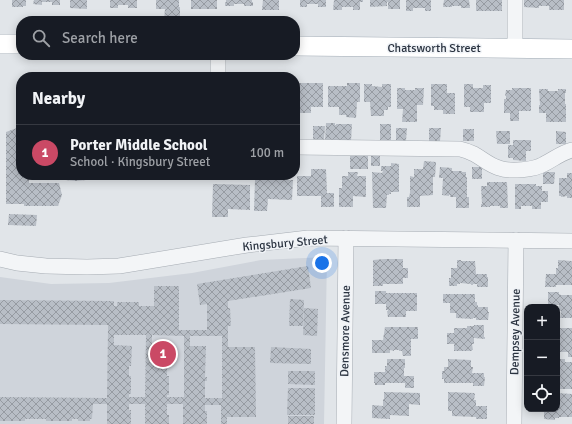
<!DOCTYPE html>
<meta charset="utf-8">
<style>
body{margin:0;font-family:Signika,sans-serif;background:#20242c;color:#f1f3f6}
.controls{position:absolute;right:12px;bottom:12px;display:grid;overflow:hidden;border-radius:8px;box-shadow:0 2px 10px #0003}
.controls button{width:36px;height:36px;display:grid;place-items:center;padding:0;border:0;border-bottom:1px solid #363941;background:#171b24;color:#f1f3f6;font:20px sans-serif}
.you{position:absolute;left:322px;top:263px;width:14px;height:14px;margin:-10px;border:3px solid #fff;border-radius:50%;background:#1a73e8;box-shadow:0 0 0 6px #1a73e833}
.badge{display:grid;place-items:center;width:26px;height:26px;border-radius:50%;background:#ca4965;color:#fff;font-size:13px;font-weight:700}
.pin{position:absolute;translate:-50% -50%;border:2px solid #fff;box-shadow:0 1px 4px #0006}
.list{margin:0;padding:0;list-style:none}
h2{display:flex;justify-content:space-between;align-items:center;height:52px;margin:0;padding:0 16px;font-size:17px}
h2 small{font-size:13px;font-weight:400;color:#9ea1a6}
.list li{display:grid;grid-template-columns:26px 1fr auto;gap:12px;align-items:center;box-sizing:border-box;height:56px;padding:0 16px;border-top:1px solid #363941}
.list b{display:block;font-size:15px;white-space:nowrap}
.list p{margin:0;font-size:13px;white-space:nowrap;color:#9ea1a6}
.list em{font-size:13px;font-style:normal;color:#9ea1a6}
.icon{flex:none;width:22px;height:22px;fill:none;stroke:currentColor;stroke-width:2;stroke-linecap:round;stroke-linejoin:round}
.map{position:relative;flex:none;width:572px;height:424px;overflow:hidden}
.search{position:absolute;background:#171b24;box-shadow:0 2px 10px #0003;left:16px;top:16px;width:284px;height:44px;display:flex;align-items:center;gap:10px;box-sizing:border-box;padding:0 14px;border-radius:16px;color:#9ea1a6;font-size:15px}
.panel{position:absolute;background:#171b24;box-shadow:0 2px 10px #0003;left:16px;top:72px;width:284px;height:108px;border-radius:16px}
.map>svg:first-child{display:block}
</style>
<div class="map">
<svg width="572" height="424" viewBox="0 0 572 424">
<defs>
<pattern id="building-cross-hatch" width="8" height="8" patternUnits="userSpaceOnUse"><rect width="8" height="8" fill="#b8bec6"/><path d="M0 0l8 8M0 8l8-8" fill="none" stroke="#969ba2"/></pattern>
</defs>
<rect width="100%" height="100%" fill="#e1e5e9"/>
<!-- built -->
<path fill="#cfd4db" d="M327 257 324 424H0V277L51 284 109 283 192 273 261 260Z"/>
<!-- building -->
<g fill="url(#building-cross-hatch)" fill-rule="evenodd">
<path d="M12 0H26V6H23V7H12Z"/>
<path d="M34 0H60V5H52V2H42V5L33 4Z"/>
<path d="M70 0H87V9L70 8Z"/>
<path d="M110 0H137V8H128V5H118V8H110Z"/>
<path d="M156 0H179V7H180V20H164L165 9H156Z"/>
<rect x="191" y="0" width="26" height="9"/>
<path d="M226 0H252V2H253V6H244V4H234V6H225V2H226Z"/>
<path d="M263 0H279V10H262Z"/>
<path d="M300 0H326V7H318V4H307V7H300Z"/>
<path d="M334 0H363V2H360V10H353V7H342V10H333Z"/>
<path d="M370 0H400V9H388V2H387V6L370 7Z"/>
<path d="M406 0H431V11H425V8H413V11H406Z"/>
<path d="M444 0H469L470 8H461V6H452V7H443Z"/>
<rect x="476" y="0" width="26" height="11"/>
<path d="M524 0H564V10H549V6H539V8L524 7Z"/>
<path d="M295 83H323V107H311V113H296V107H295Z"/>
<path d="M347 83H360V102H357L356 118 346 117V115H339V107H328V86H347Z"/>
<path d="M364 84H372V86L382 87V84H391V107H388V110H384V116H371L370 102H364Z"/>
<path d="M431 84H447V93H455V114H443V110H434V106H431Z"/>
<path d="M464 84H473V88H483V85H491V103H484V112H470V107H464Z"/>
<path d="M397 88H405V90H415V88H424L423 105H417V122H402L403 109H397Z"/>
<path d="M512 88H531V111H519V121H510V113H504V99H506V96H505L506 90H512Z"/>
<path d="M539 89H548V91H558V89H566V93H565V104H566V122H546V113H539V105H540Z"/>
<path d="M326 123H335V125H336V124H352L351 141H325Z"/>
<rect x="380" y="124" width="11" height="16"/>
<path d="M313 126H325L324 141H313Z"/>
<path d="M17 128 21 129V175H29V183H59L62 195 58 206H24V204H6V132Z"/>
<path d="M396 128H407L406 141 396 140Z"/>
<path d="M429 128H441L440 141H429Z"/>
<rect x="463" y="129" width="11" height="12"/>
<path d="M496 131H510V144H497Z"/>
<path d="M556 131 566 132V144H556Z"/>
<path d="M513 140H531V151H526V161L513 160V158H508V145H513Z"/>
<rect x="371" y="155" width="9" height="11"/>
<rect x="350" y="156" width="18" height="13"/>
<path d="M424 161 436 162 435 177H433V195L420 196V207H407V197H409L410 193V176L414 177V169H423Z"/>
<path d="M391 163 399 164V192H391V194H389V195H387L386 208H373L372 172 382 173 383 171H381V166H391Z"/>
<path d="M440 167 452 168V171H462V172H466V177H467V197H469V208H456V197H450V195H449V196L442 195 443 178H439Z"/>
<rect x="472" y="167" width="10" height="12"/>
<path d="M311 169H326L327 193H334V207H321V196H297V176H311Z"/>
<path d="M348 172H358L357 176H366V197L353 196V207H339V188H342V176H348Z"/>
<path d="M543 172H555L554 184H543Z"/>
<path d="M567 173H572V198H567V196L561 197V196H559V178H567Z"/>
<path d="M65 175H86V180L76 181 65 180Z"/>
<path d="M255 180H293L292 200 268 199 267 211H254Z"/>
<path d="M487 182H507L508 208H500V206H490V207H481V204H482L481 186H487Z"/>
<path d="M213 184 250 185V210L228 209V217H212Z"/>
<path d="M515 184H536V186H542V191H548V202H541V209H532V206H521V209H515Z"/>
<path d="M9 214 37 215 36 226 8 225Z"/>
<path d="M385 259H403V268H408V278H403V284H383V286H373V260Z"/>
<path d="M457 260H461V261H475L476 274H487V277H488V287H477V284H473V285H471V284L460 283V284H457V286H449V278H451V268H457Z"/>
<path d="M558 260 572 261V285H556V287H545L546 274H556V268H558Z"/>
<path d="M308 266 311 288 228 301V308H230L231 326H228V347H255L256 417H227V424H221V405H205V411H207V424H183V404H167V415H169V424H145V404H129V410H131V424H107V404H93L92 419H90V421H78V419H72V421H46V419H25V421H0V397L107 398 108 329V325L0 324V300L114 301V306H117V302H139V306H154V286H179V330H207V304L200 305 197 284ZM114 335H146L145 397H129V394H131V376H129V366H131L132 346 114 345ZM152 335 184 336V397H167V395H169V376H167V366H169V348H167V346H152ZM190 336H222V398H205V381H207V377H205L206 346H190Z"/>
<path d="M375 291H386V293H417V311H406V317H388L387 311H388V310H386V304H375Z"/>
<path d="M548 292H559V294L561 295H572V318H560L561 311H559V305H548Z"/>
<path d="M443 294H475V302H477V305H478V307H488V312H489L488 320H476V318H473V319L456 318V313H450V303H443Z"/>
<path d="M290 299 304 300 303 326H289Z"/>
<path d="M304 308 318 309 317 336 303 335Z"/>
<path d="M474 325H484V337H485V339L474 338V344H472L473 350H472V351H454V344H447V333H454V328H467V326H474Z"/>
<path d="M385 327H418V339H411V356H403L402 351H399V350H394V351L390 350V353H372V340H383Z"/>
<path d="M557 328H572V357H568V352H558Z"/>
<path d="M271 347 311 349V364L270 363Z"/>
<path d="M387 359H405V368H404V376H414V388H405V383H385V385H375V383H374V372H385V366H387Z"/>
<path d="M448 359 471 360V367H473L472 373H484V377H485L484 386H473V383H444V379H442V371H444V367H448Z"/>
<path d="M557 359H565V362H572V389H560V386H557Z"/>
<path d="M288 371H315V385L288 384Z"/>
<path d="M288 388H315V415H287Z"/>
<path d="M384 392 420 393V405L409 404V416L390 415V419L372 418V405L383 406V399L384 400Z"/>
<path d="M448 392 474 393 475 394 474 400H476V406H487V419H476V417L452 416V411H448Z"/>
<path d="M557 393 572 394V417H559V418H555V420L544 419V409H557Z"/>
<rect x="288" y="416" width="26" height="8"/>
</g>
<g fill="none" stroke-linecap="round" stroke-linejoin="round">
<!-- minor casing -->
<g stroke="#a6acb3" stroke-width="16">
<g id="minor">
<path d="M515 48V0"/>
<path d="M218 77V55"/>
<path d="M295 147 460 149C465 150 470 152 474 154 483 159 489 165 499 168 510 172 534 170 544 164 554 159 561 153 572 150"/>
<path d="M0 259 17 263 46 266 87 267 119 266 247 245 308 238 572 241"/>
<path d="M344 424 346 238"/>
<path d="M514 424 516 240"/>
</g>
</g>
<!-- major casing -->
<g stroke="#a0aab4" stroke-width="20">
<g id="major">
<path d="M0 44H21"/>
<path d="M295 46 572 49"/>
</g>
</g>
<!-- minor -->
<use href="#minor" stroke="#f3f5f7" stroke-width="15"/>
<!-- major -->
<use href="#major" stroke="#fff" stroke-width="19"/>
</g>
<g text-anchor="middle" stroke-width="3" stroke-linejoin="round" paint-order="stroke">
<!-- street labels -->
<g font-size="12" fill="#2a3340" stroke="#f0f3f7">
<text x="434" y="52">Chatsworth Street</text>
<text transform="translate(285 243) rotate(-5)" y="4">Kingsbury Street</text>
<text transform="translate(345 331) rotate(-89)" y="4">Densmore Avenue</text>
<text transform="translate(515 332) rotate(-89)" y="4">Dempsey Avenue</text>
</g>
</g>
</svg>
<div class="controls">
<button>+</button>
<button>−</button>
<button><svg class="icon" aria-label="locate" viewBox="0 0 24 24"><circle cx="12" cy="12" r="6"/><path d="M12 2v4M12 18v4M2 12h4M18 12h4"/></svg></button>
</div>
<div class="you"></div>
<div class="pin badge" style="left:163px;top:354px">1</div>
<div class="search"><svg class="icon" aria-label="search" viewBox="0 0 24 24"><circle cx="10" cy="10" r="6"/><path d="M15 15l6 6"/></svg>Search here</div>
<section class="panel">
<h2>Nearby<small></small></h2>
<ul class="list">
<li><span class="badge">1</span><div><b>Porter Middle School</b><p>School · Kingsbury Street</p></div><em>100 m</em></li>
</ul>
</section>
</div>
